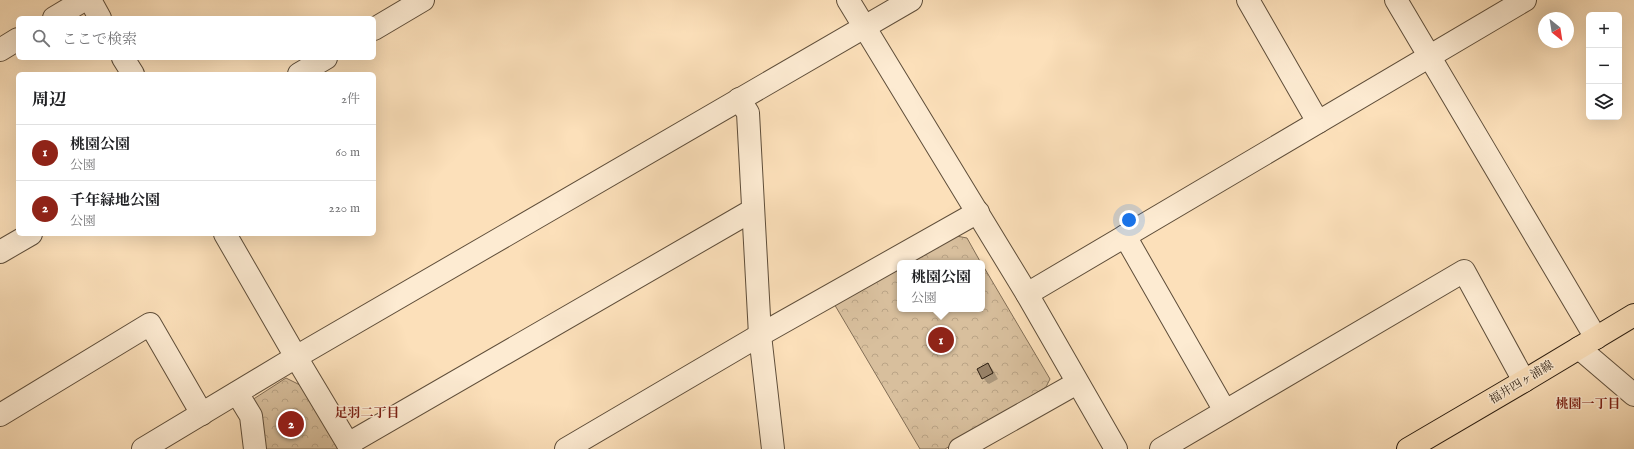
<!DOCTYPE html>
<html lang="ja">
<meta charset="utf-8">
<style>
body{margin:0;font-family:"IM FELL English","Noto Serif JP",serif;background:#f2f2f2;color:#202124}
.controls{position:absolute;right:12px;top:12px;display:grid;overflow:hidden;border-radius:6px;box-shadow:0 4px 16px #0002}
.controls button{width:36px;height:36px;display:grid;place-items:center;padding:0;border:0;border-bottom:1px solid #e0e0e0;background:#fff;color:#202124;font:20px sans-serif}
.compass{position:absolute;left:1538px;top:12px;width:36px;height:36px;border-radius:50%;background:#fff;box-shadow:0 4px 16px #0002;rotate:150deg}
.you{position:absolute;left:1129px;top:220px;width:14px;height:14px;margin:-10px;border:3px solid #fff;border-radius:50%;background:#1a73e8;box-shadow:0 0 0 6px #1a73e833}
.badge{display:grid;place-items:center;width:26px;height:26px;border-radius:50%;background:#8f2418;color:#fff;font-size:13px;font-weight:700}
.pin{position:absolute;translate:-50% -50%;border:2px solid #fff;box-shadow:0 1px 4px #0006}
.popup{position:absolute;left:897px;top:260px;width:88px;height:52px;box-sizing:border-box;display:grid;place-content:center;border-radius:6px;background:#fff;filter:drop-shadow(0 1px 3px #0005);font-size:13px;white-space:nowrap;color:#757577}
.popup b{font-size:15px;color:#202124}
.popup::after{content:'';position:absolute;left:50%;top:100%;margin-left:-8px;border:8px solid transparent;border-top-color:#fff}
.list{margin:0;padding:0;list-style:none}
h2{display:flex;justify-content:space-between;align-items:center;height:52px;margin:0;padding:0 16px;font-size:17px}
h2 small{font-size:13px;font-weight:400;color:#757577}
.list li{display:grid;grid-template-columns:26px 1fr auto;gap:12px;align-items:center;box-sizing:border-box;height:56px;padding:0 16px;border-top:1px solid #e0e0e0}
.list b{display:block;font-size:15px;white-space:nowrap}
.list p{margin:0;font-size:13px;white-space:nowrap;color:#757577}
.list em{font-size:13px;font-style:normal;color:#757577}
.icon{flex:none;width:22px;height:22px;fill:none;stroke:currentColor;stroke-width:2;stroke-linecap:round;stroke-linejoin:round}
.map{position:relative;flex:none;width:1634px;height:449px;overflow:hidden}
.search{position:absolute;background:#fff;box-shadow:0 4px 16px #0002;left:16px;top:16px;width:360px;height:44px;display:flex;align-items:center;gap:10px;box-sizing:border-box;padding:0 14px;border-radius:6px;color:#757577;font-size:15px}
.panel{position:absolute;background:#fff;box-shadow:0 4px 16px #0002;left:16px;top:72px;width:360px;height:164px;border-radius:6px}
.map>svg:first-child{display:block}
</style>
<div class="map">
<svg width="1634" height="449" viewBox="0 0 1634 449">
<defs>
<pattern id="forest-crowns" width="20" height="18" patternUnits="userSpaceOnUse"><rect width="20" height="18" fill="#d8bf9d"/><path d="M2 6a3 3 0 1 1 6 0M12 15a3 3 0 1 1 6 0" fill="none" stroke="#baa486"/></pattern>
</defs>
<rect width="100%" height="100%" fill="#fce0ba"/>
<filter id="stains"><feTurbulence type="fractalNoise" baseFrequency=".005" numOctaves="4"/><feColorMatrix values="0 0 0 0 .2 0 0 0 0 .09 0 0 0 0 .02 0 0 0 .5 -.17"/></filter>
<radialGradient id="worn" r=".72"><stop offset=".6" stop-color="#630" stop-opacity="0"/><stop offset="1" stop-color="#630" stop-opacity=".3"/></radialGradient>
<!-- forest -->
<g fill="url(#forest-crowns)" stroke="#826e56">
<path d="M951 235 967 238 981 263H901Z"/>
<path d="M900 264V309H982V264L1050 379 1046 387 945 449H920L833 302Z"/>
<path d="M286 378 304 387 342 449H259L252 400Z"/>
</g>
<!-- shadow -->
<path fill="#0003" d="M988 364 993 370 998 379 989 384 983 378Z"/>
<!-- building -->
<path fill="#988268" stroke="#2b1d10" d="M988 363 993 373 982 379 977 369Z"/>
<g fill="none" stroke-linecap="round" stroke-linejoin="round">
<!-- minor casing -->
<g stroke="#5f4e3a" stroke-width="24">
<g id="minor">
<path d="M90 0 100 18"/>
<path d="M848 0 1027 294 1116 449"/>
<path d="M1248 0 1318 122"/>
<path d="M1396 0 1596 338"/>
<path d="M54 18 84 0"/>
<path d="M374 29 423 0"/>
<path d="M0 50 18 39"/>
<path d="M123 58 133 74"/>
<path d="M299 74 326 58"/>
<path d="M739 99 748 113 760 335 773 449"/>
<path d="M225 234 296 357 351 449"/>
<path d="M1125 236 1225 411"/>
<path d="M0 252 31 234"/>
<path d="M1027 294 1525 0"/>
<path d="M1579 348 1634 395"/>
<path d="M237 393 251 416 255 449"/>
<path d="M0 415 150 324 202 414"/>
<path d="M348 444 746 214 753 213"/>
<path d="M143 449 296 357 911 0"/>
<path d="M566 449 760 335 978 212"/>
<path d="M960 449 1077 383"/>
<path d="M1161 449 1464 271 1524 381"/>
</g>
</g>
<!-- major casing -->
<g stroke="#2b1d10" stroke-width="24">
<path id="major" d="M1408 449 1524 381 1634 315"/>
</g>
<!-- minor -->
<use href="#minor" stroke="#fdebd2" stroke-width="22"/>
<!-- major -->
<use href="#major" stroke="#fce0ba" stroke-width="22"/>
</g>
<g text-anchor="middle" stroke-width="3" stroke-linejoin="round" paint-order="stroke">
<!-- street labels -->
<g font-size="12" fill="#2b1d10" stroke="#fdebd2">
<text transform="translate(1521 382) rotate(-31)" y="4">福井四ヶ浦線</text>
</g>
<!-- neighbourhood labels -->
<g font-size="13" font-weight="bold" fill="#7a1f14" stroke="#fdebd2">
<text x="1588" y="408">桃園一丁目</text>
<text x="367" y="417">足羽二丁目</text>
</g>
</g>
<rect width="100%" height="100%" filter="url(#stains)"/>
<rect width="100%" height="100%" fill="url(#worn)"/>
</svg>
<div class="controls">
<button>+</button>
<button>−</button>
<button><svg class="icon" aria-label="layers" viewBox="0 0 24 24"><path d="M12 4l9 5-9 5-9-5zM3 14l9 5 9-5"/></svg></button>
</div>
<svg class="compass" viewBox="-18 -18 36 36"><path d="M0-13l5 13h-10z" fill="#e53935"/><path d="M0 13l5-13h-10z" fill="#757577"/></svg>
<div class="you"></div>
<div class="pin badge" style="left:941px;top:340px">1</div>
<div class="popup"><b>桃園公園</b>公園</div>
<div class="pin badge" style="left:291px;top:424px">2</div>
<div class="search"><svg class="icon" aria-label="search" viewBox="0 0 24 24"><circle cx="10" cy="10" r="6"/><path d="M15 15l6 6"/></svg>ここで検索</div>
<section class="panel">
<h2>周辺<small>2件</small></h2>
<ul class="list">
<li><span class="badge">1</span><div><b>桃園公園</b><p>公園</p></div><em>60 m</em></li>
<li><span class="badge">2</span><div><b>千年緑地公園</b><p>公園</p></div><em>220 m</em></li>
</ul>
</section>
</div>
